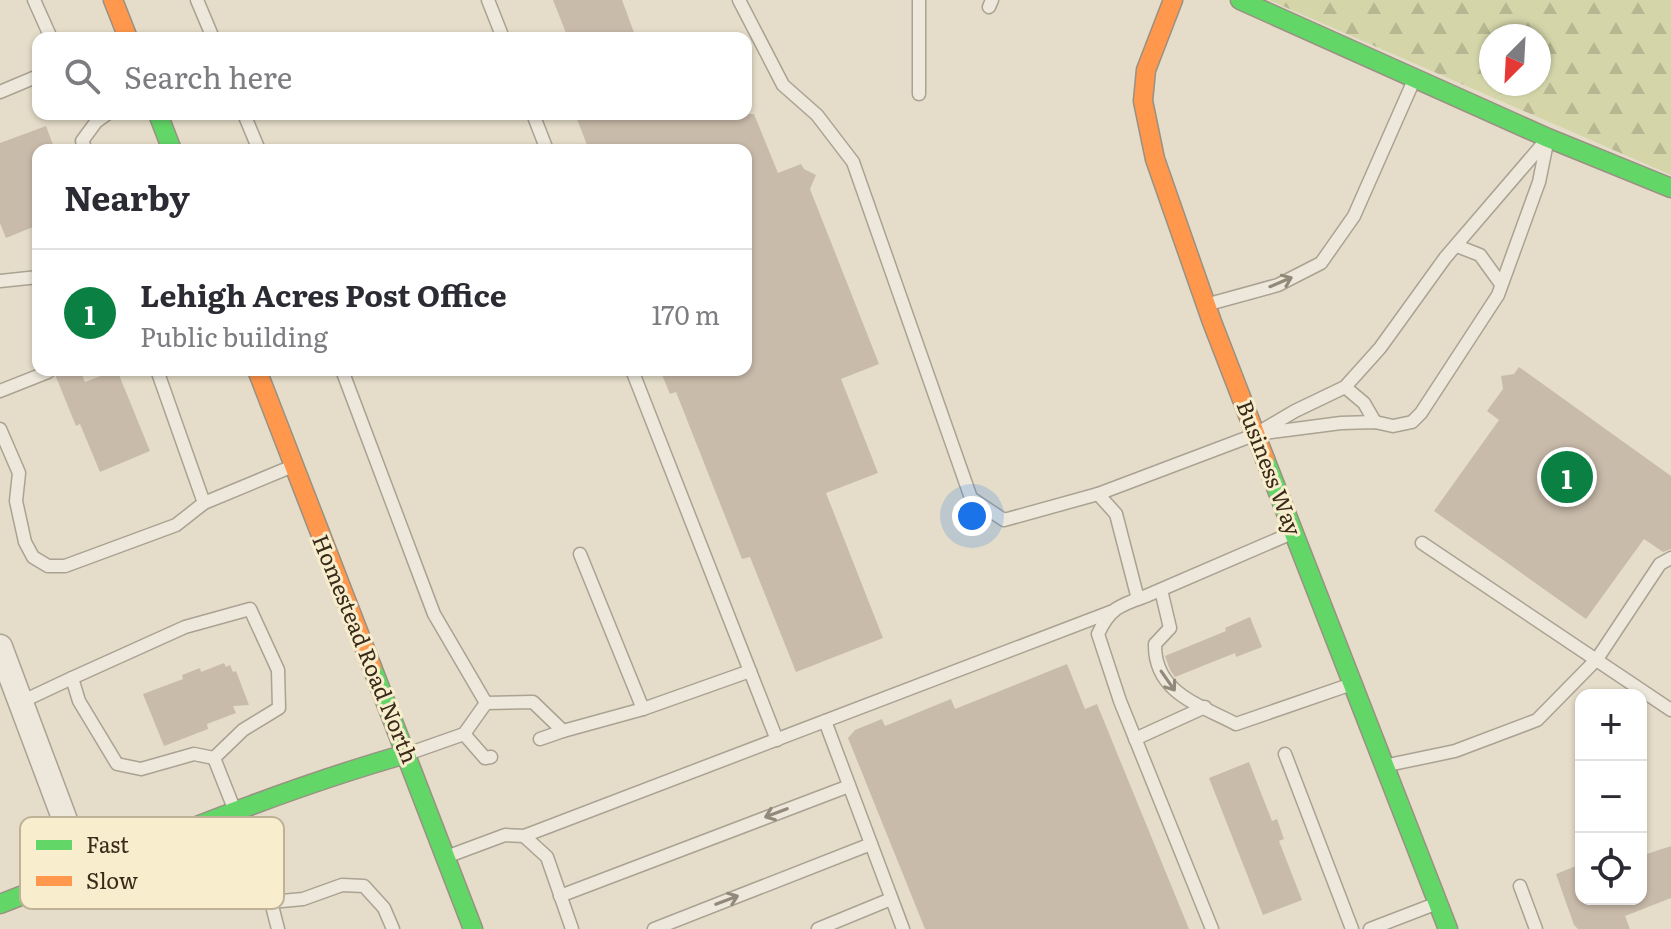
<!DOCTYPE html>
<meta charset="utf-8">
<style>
body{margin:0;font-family:Literata,serif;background:#f2f2f3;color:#2b2b33}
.controls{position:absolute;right:24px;bottom:24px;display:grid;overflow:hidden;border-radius:16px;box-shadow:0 2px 6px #0004}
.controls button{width:72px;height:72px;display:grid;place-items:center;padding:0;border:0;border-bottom:2px solid #e1e1e2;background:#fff;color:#2b2b33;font:40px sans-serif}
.compass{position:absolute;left:1479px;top:24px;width:72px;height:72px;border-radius:50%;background:#fff;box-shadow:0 2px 6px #0004;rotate:204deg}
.you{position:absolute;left:972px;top:516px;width:28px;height:28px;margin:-20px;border:6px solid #fff;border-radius:50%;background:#1a73e8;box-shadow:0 0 0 12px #1a73e833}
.badge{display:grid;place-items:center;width:52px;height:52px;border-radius:50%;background:#0b8043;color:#fff;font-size:26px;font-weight:700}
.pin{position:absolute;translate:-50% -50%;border:4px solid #fff;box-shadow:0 2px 8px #0006}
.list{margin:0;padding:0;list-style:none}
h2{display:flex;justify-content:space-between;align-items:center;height:104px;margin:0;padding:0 32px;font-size:34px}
h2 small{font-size:26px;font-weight:400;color:#7c7c81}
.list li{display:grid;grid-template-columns:52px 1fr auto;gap:24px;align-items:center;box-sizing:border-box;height:128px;padding:0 32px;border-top:2px solid #e1e1e2}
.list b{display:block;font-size:30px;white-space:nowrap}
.list p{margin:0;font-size:26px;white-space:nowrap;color:#7c7c81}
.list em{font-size:26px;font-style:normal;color:#7c7c81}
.icon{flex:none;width:44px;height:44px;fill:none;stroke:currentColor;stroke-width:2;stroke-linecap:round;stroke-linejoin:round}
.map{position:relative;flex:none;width:1671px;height:929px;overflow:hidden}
.search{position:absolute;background:#fff;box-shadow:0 2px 6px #0004;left:32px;top:32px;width:720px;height:88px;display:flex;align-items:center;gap:20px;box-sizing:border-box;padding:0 28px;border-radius:16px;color:#7c7c81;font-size:30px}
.panel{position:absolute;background:#fff;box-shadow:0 2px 6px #0004;left:32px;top:144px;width:720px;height:232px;border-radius:16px}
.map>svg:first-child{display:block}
</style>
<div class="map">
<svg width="1671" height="929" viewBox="0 0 1671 929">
<defs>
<pattern id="forest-firs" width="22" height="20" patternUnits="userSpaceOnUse" patternTransform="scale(2)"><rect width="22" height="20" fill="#d4d6aa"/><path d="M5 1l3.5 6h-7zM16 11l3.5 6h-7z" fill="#b7b892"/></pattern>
</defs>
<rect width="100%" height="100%" fill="#e5ddc9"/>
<!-- forest -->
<path fill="url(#forest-firs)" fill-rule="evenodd" d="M1269 0H1671V175ZM1491 36H1539V84H1491Z"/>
<!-- building -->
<g fill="#c9bbaa">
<path d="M553 0H622L636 38H568Z"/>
<path d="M575 114H754L778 173 801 164 804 169 816 175 810 189 879 364 841 379 878 473 826 493 883 638 796 672 750 557 742 559 676 392 670 394 660 370H746V150H589Z"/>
<path d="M46 126 55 150H38V225L6 238 0 223V143Z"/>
<path d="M1519 367 1671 476V549L1663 552 1644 539 1586 619 1434 511 1499 420 1487 411 1503 389 1501 376 1514 374Z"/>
<path d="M57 370H80L85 382 117 370 150 451 100 472 80 424 76 426 56 377Z"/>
<path d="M1250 617 1262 647 1236 657 1235 653 1175 677 1170 670 1165 656 1226 631 1225 628Z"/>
<path d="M224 663 226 667 230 665 233 672 236 671 249 705 233 706 236 713 207 724 208 729 164 746 143 694 183 679 182 675 200 668 201 672Z"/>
<path d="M1067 664 1085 709 1097 704 1189 929H925L848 738 855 730 882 719 885 726 951 699 955 709Z"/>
<path d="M1249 762 1272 821 1277 819 1284 839 1279 841 1302 900 1263 915 1209 778Z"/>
<path d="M1671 846V898L1625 916 1630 929H1578L1574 925 1556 874 1581 864V899H1641V856Z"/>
</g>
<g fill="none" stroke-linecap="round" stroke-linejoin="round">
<!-- lane casing -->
<g stroke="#aaa293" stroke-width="15">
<g id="lane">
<path d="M34 0 51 38"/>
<path d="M197 0 213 38"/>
<path d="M488 0 503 38"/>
<path d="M739 0 783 85 817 115 853 162 971 498 1004 520 1098 494"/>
<path d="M989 7 992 0"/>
<path d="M0 92 38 76"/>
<path d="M919 94V0"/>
<path d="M244 114 259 150"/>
<path d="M533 114 547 150"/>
<path d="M1548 138 1539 182 1498 295 1421 413 1412 422 1393 426 1375 422 1341 423 1256 434 1295 411 1345 387 1380 348 1445 258Z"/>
<path d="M86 150 82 141 96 122 107 114"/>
<path d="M1457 246 1480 255 1501 284"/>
<path d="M0 281 38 277"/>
<path d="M1209 304 1278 285 1321 263 1354 216 1414 80"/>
<path d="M157 370 204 503 293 466"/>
<path d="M342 370 434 614 486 703"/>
<path d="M632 370 777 740"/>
<path d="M1345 387 1364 403 1375 422"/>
<path d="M0 391 48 372"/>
<path d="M0 429 19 473 16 501 25 542 33 557 48 566H65L176 525 204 503"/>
<path d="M1422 543 1671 710"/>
<path d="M580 554 643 709"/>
<path d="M1161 590 1170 628 1155 644C1154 693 1200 705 1236 724L1349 685"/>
<path d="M1138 599 1116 514 1098 494 1254 435"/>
<path d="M250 609 278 670 279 708 243 730 214 758 194 754 141 769 117 764 79 701 72 678 185 627Z"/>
<path d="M21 702 72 678"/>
<path d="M825 721 903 929"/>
<path d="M464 734 485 758 491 757"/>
<path d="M540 739 563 731"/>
<path d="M1135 739 1205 707"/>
<path d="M410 753 464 734 486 703 533 702 563 731 643 709 750 671"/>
<path d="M1285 754 1352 929"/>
<path d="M214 758 271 902 303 899 342 885 364 886 384 908 393 929"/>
<path d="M1388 765 1455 751 1537 720 1597 659 1660 564 1671 558"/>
<path d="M524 836 547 857 572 929"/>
<path d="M446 857 505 835 524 836 1113 611"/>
<path d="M1520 886 1536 929"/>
<path d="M560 896 849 786"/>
<path d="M271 902 278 929"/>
<path d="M654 929 871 844"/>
<path d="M818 929 891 899"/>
<path d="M1212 929 1120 701 1098 634C1110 608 1120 605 1146 596L1292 533"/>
<path d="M1370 929 1435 904"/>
</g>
</g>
<!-- street casing -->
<g stroke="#aaa293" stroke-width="27">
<path id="street" d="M0 647 84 871"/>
</g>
<!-- fast casing -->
<g stroke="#999183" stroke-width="21">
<g id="fast">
<path d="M1240 0 1548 138 1671 188"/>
<path d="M158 114 172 150"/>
<path d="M1265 459 1448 929"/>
<path d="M372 667 473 929"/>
<path d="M0 904C134 852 268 793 406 754"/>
</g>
</g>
<!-- slow casing -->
<g stroke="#999183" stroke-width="21">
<g id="slow">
<path d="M113 0 128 38"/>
<path d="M1173 0 1146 70 1143 101 1155 159 1212 322 1265 459"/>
<path d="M257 370 372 667"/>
</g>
</g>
<!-- lane -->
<use href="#lane" stroke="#ede8db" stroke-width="12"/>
<!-- street -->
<use href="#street" stroke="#ede8db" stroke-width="24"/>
<!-- fast -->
<use href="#fast" stroke="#63d668" stroke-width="18"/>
<!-- slow -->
<use href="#slow" stroke="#ff974d" stroke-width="18"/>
</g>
<!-- one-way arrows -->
<defs><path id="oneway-shaft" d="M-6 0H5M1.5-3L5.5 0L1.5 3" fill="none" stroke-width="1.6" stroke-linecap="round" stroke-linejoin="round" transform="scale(2)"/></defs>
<g stroke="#93897a">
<use href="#oneway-shaft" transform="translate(1281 282) rotate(-23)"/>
<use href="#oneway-shaft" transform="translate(1168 681) rotate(55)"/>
<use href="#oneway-shaft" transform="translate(776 813) rotate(159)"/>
<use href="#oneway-shaft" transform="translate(727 900) rotate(-21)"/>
</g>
<g text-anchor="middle" stroke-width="6" stroke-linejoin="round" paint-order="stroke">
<!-- street labels -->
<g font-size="22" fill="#392a1a" stroke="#f8edcd">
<text transform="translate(1269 468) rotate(69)" y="8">Business Way</text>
<text transform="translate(365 649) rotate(68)" y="8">Homestead Road North</text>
</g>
</g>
<!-- legend -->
<rect x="20" y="817" width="264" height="92" rx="12" fill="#f8edcd" stroke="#bfb297" stroke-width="2"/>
<rect x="36" y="840" width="36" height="10" fill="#63d668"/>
<rect x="36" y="876" width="36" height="10" fill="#ff974d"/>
<g font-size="22" fill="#392a1a">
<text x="86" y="853">Fast</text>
<text x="86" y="889">Slow</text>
</g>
</svg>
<div class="controls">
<button>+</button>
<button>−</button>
<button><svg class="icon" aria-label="locate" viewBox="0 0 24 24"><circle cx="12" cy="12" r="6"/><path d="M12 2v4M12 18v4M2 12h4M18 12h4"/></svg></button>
</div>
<svg class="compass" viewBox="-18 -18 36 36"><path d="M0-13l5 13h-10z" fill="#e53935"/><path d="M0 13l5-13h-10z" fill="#7c7c81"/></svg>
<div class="you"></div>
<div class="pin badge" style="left:1567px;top:477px">1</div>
<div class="search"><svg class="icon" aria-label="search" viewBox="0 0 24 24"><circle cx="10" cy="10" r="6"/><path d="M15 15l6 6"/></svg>Search here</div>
<section class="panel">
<h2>Nearby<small></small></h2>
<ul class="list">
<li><span class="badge">1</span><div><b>Lehigh Acres Post Office</b><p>Public building</p></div><em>170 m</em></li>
</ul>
</section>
</div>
